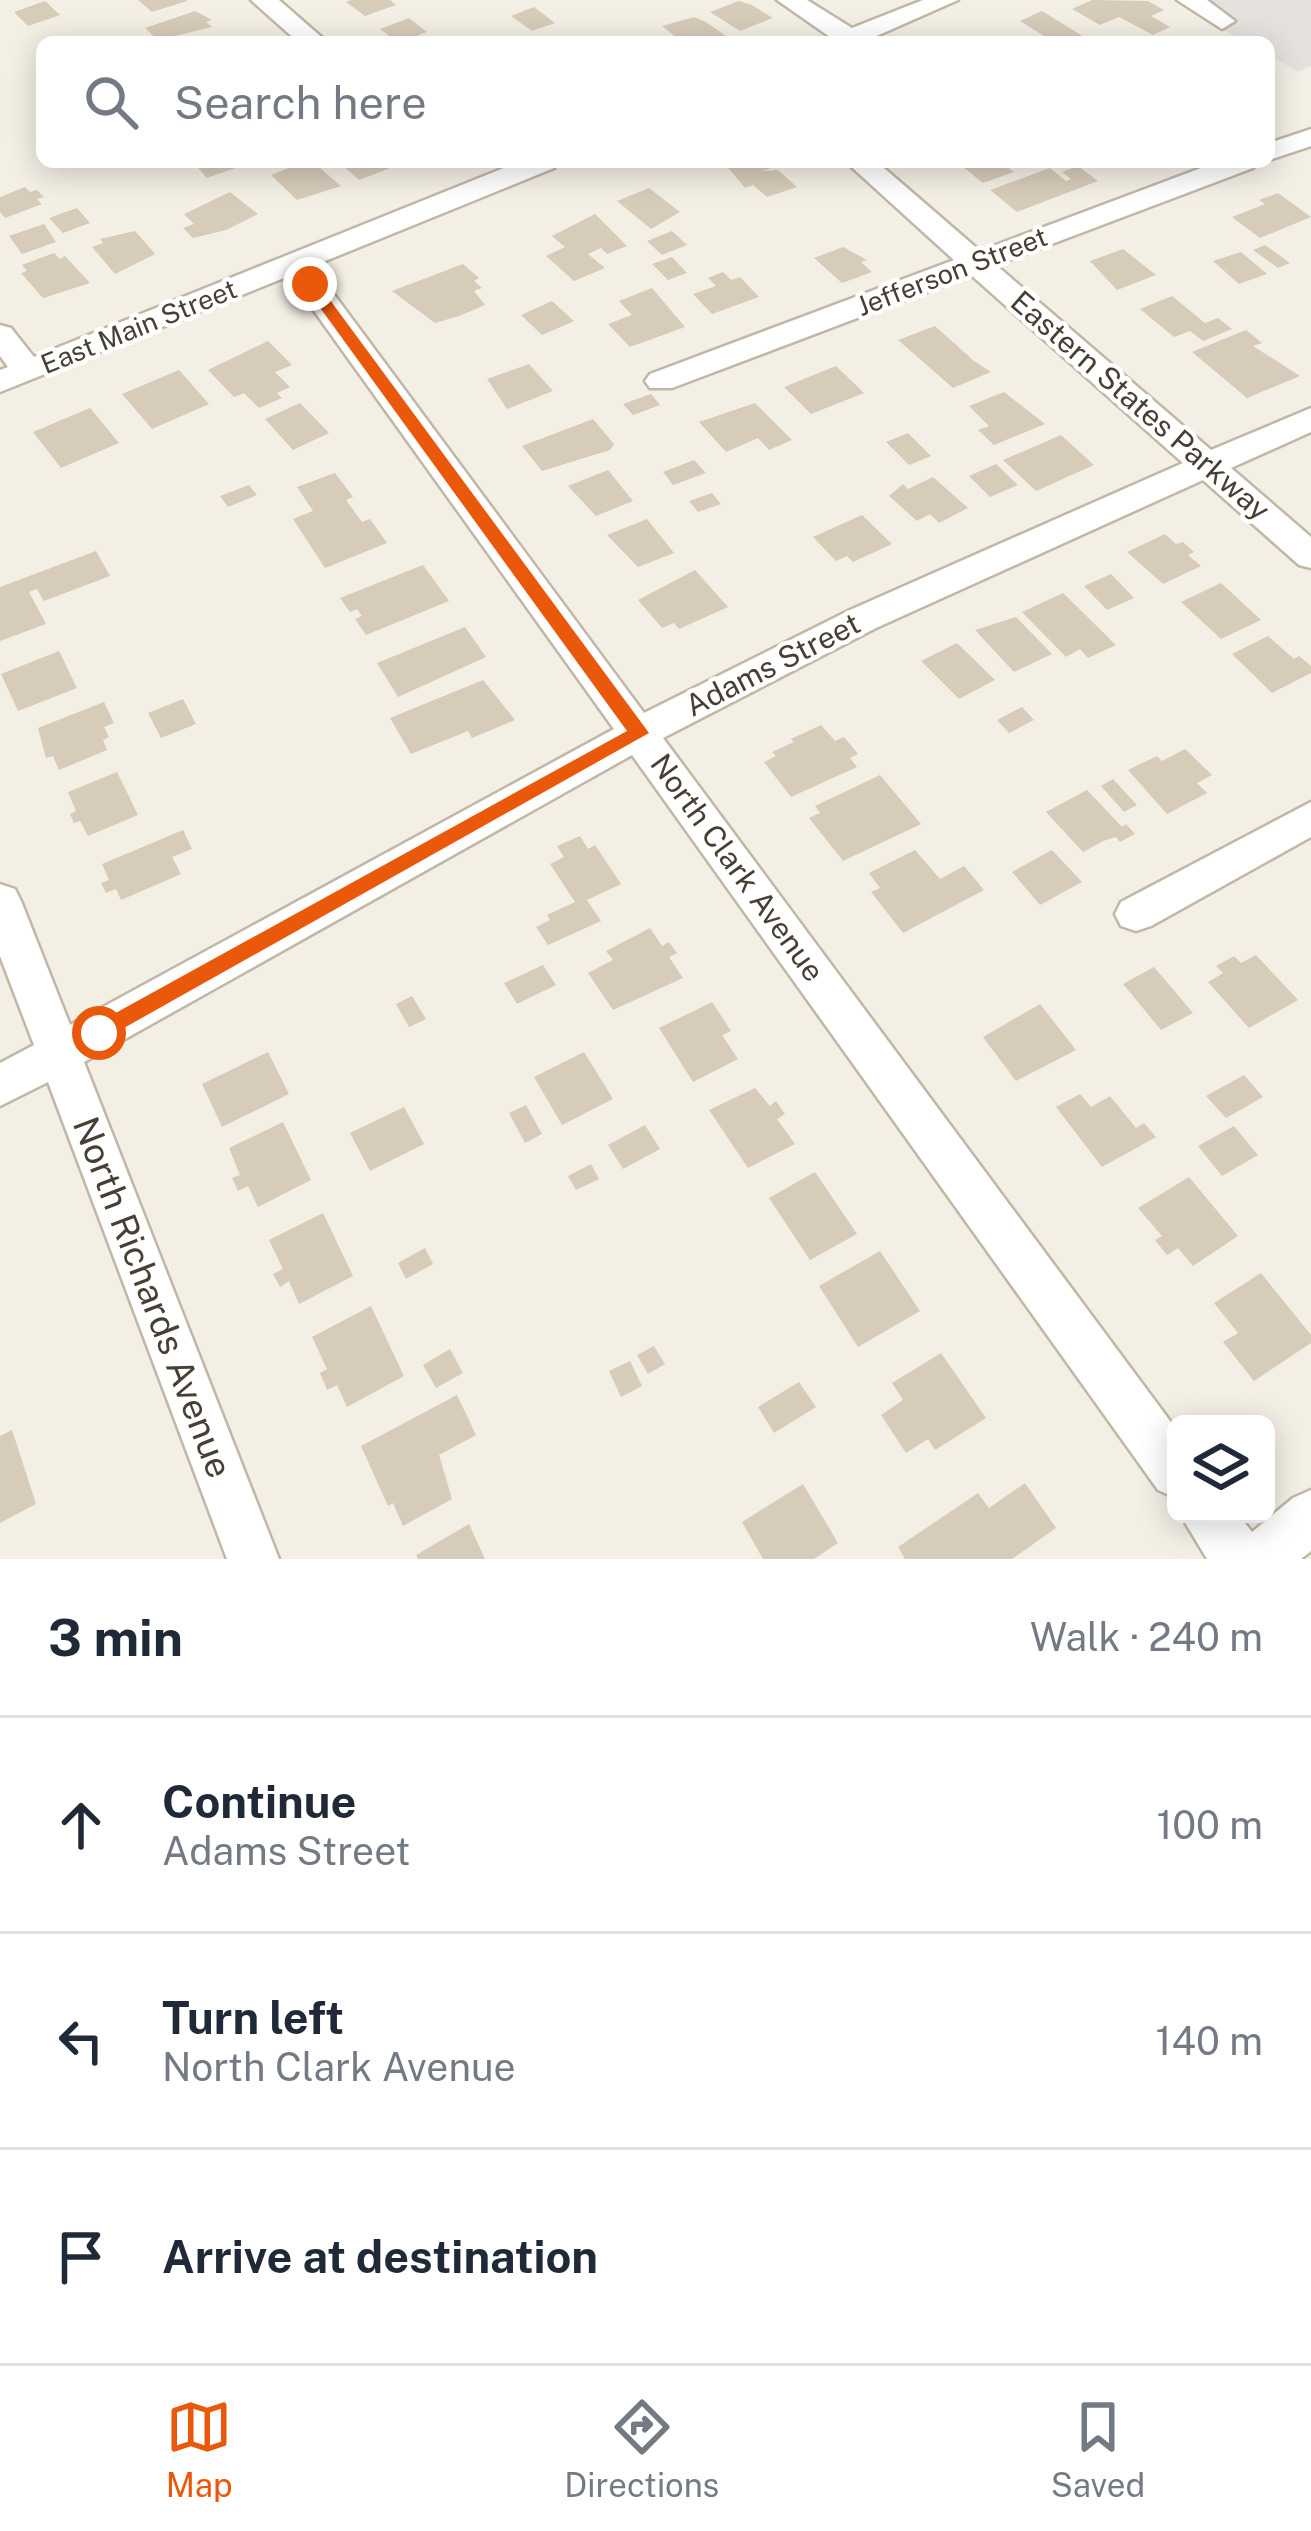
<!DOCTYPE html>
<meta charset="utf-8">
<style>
body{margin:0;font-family:"Public Sans",sans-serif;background:#f6f6f7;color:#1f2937}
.controls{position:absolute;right:36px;bottom:36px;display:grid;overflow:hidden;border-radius:18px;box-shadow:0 6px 30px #0003}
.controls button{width:108px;height:108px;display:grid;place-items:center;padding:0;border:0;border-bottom:3px solid #e0e1e3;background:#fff;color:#1f2937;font:60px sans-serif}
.stop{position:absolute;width:36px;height:36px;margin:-27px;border:9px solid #ea580c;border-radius:50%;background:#fff}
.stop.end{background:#ea580c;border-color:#fff;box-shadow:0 3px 12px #0008}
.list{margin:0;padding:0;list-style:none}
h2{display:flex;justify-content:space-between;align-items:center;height:156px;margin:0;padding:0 48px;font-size:51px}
h2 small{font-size:39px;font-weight:400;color:#747a83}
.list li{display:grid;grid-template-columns:78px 1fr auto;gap:36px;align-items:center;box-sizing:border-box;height:216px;padding:0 48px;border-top:3px solid #e0e1e3}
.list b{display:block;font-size:45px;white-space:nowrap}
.list p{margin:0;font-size:39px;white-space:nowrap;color:#747a83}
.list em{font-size:39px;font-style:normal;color:#747a83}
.icon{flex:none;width:66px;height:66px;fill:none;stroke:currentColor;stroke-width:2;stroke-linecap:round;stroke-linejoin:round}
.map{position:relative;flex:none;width:1311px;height:1559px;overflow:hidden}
.search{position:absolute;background:#fff;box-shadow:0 6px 30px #0003;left:36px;right:36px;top:36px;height:132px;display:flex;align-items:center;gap:30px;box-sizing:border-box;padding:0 42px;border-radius:18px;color:#747a83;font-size:45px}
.sheet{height:804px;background:#fff}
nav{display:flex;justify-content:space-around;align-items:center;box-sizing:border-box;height:168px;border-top:3px solid #e0e1e3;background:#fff;font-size:33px;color:#747a83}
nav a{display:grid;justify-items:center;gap:6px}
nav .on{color:#ea580c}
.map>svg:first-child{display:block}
</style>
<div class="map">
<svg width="1311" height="1559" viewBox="0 0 1311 1559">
<rect width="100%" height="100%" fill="#f4efe5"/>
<!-- parking -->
<path fill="#e5e2de" d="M1208 0H1311V66L1298 72 1269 55V42H1245L1187 9Z"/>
<!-- building -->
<g fill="#d7cbb9">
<path d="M138 0H186L187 1 152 12Z"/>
<path d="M351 0H390L396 5 365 16 346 2Z"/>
<path d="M1092 0 1148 1 1164 10 1151 16 1170 27 1153 35 1119 17 1100 25 1072 9Z"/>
<path d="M45 1 60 15 28 26 14 12Z"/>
<path d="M739 1 752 5 773 18 740 31 710 12Z"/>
<path d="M534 7 555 23 532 31 511 16Z"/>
<path d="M195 11 212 20 206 22 212 27 158 40 145 28Z"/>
<path d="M1042 11 1089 40 1052 41 1020 21Z"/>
<path d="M694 17 706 22 726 36 711 42H682L662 26Z"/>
<path d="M409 18 427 32 400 42H383L392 38 380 29Z"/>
<path d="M193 162H234L238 167 207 178Z"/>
<path d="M304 162H313L341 186 297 200 271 175Z"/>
<path d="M339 162H388L393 167 359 180Z"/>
<path d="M723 162H769L774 167 762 171 778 170 797 187 767 197 753 185 745 188Z"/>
<path d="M957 162H1001L1014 172 983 183Z"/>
<path d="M1078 166 1098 181 1017 212 990 190 1050 168 1066 181 1071 179 1062 172Z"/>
<path d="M25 187 30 192 37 190 44 197 37 199 42 204 5 218 0 212V197Z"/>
<path d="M649 188 680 212 651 229 617 201Z"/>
<path d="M230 192 258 214 226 230 193 238 183 228 194 224 184 214Z"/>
<path d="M1278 193 1311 217 1260 238 1232 217 1265 204 1259 200Z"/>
<path d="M77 208 90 223 63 233 49 218Z"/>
<path d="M595 214 627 246 607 254 601 248 588 254 605 268 574 281 546 256 565 247 552 236Z"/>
<path d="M44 224 56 242 22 254 9 236Z"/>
<path d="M135 231 155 254 115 274 92 247 103 243 100 239Z"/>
<path d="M672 231 687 245 662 255 647 241Z"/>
<path d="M1265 245 1290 263 1278 268 1253 250Z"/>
<path d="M843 247 867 260 861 262 872 272 842 283 814 258Z"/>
<path d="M1123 249 1156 275 1117 290 1090 261Z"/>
<path d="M1241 252 1267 274 1239 284 1213 261Z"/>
<path d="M54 253 60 259 65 256 90 283 43 298 21 273 27 271 22 265Z"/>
<path d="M672 257 687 273 668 280 652 264Z"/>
<path d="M463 264 479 278 474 281 482 288 474 291 485 305 459 316 435 323 392 291Z"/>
<path d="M723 272 731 280 740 277 759 297 712 314 693 294 716 286 708 278Z"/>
<path d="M652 288 685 327 630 347 608 324 632 315 619 301Z"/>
<path d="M1172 296 1205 323 1218 318 1232 329 1203 341 1190 331 1174 337 1140 309Z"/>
<path d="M552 301 574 321 542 335 521 315Z"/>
<path d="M935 326 974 361 991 372 953 388 898 340Z"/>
<path d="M1246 330 1262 343 1253 346 1300 376 1247 398 1192 352Z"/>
<path d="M268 341 292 365 275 372 290 387 277 393 282 398 259 408 244 393 234 397 208 370Z"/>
<path d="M529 364 553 391 507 409 487 379Z"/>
<path d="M836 366 864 393 811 414 784 387Z"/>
<path d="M179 370 209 404 152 429 122 394Z"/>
<path d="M1004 392 1045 424 994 445 978 430 989 426 969 406Z"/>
<path d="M651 394 660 405 633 415 623 404Z"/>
<path d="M300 403 329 433 293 450 265 419Z"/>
<path d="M755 403 792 440 769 450 758 438 726 452 699 422Z"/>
<path d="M90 408 119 443 61 468 33 432Z"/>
<path d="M593 419 614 444 610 450 542 471 522 446Z"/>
<path d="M908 433 931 456 909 465 886 442Z"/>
<path d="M1061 435 1094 465 1036 491 1003 460Z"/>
<path d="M694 460 706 473 673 485 663 472Z"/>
<path d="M996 464 1018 485 990 497 969 476Z"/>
<path d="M608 470 633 501 596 516 568 486Z"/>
<path d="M335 473 353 497 346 500 362 522 370 519 387 543 325 568 293 519 313 511 297 487Z"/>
<path d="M933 477 968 508 939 523 930 514 917 521 889 496 903 484 908 489Z"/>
<path d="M249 485 257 495 228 507 220 496Z"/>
<path d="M712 493 721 504 698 512 689 501Z"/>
<path d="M862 515 892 544 853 562 847 556 836 561 813 537Z"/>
<path d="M647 519 674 553 638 567 607 535Z"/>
<path d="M1165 534 1176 544 1183 542 1194 552 1188 555 1201 566 1163 584 1127 552Z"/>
<path d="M96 551 110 576 44 601 37 589 29 592 46 624 0 641V587Z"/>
<path d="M423 565 449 601 366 635 355 619 362 616 357 609 350 612 340 598Z"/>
<path d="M695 570 728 607 679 629 674 623 662 628 638 600Z"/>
<path d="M1111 574 1134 598 1107 610 1084 586Z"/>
<path d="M1221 583 1261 620 1221 639 1181 602Z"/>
<path d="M1063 593 1116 645 1088 658 1080 649 1066 657 1022 612Z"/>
<path d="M1016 617 1052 654 1014 672 975 630Z"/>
<path d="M465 627 486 657 398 697 377 663Z"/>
<path d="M1268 636 1294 659 1299 656 1311 666V673L1272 693 1232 654Z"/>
<path d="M957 643 995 680 959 699 921 661Z"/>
<path d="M59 651 77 688 18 711 1 674Z"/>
<path d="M483 680 515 720 472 738 468 731 411 754 390 718Z"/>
<path d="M183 699 196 724 161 738 148 713Z"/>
<path d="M104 702 114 723 104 727 109 737 103 740 107 750 59 770 53 756 46 758 38 728Z"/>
<path d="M1022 707 1034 720 1009 733 997 720Z"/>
<path d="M821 725 835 741 844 737 858 754 850 758 857 767 791 797 764 762 776 756 772 752 794 742 791 739Z"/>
<path d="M1185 749 1212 775 1197 783 1207 793 1167 814 1128 770 1157 756 1162 761Z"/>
<path d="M117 772 138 815 88 836 80 821 74 823 70 814 76 811 68 792Z"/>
<path d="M880 775 921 824 843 861 809 818 820 813 815 806Z"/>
<path d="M1113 779 1137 805 1124 812 1101 786Z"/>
<path d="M1087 790 1122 827 1126 824 1135 834 1120 842 1116 837 1103 841 1083 852 1046 812Z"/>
<path d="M183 830 192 849 172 857 181 874 121 900 116 889 106 893 101 883 109 880 102 864Z"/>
<path d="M580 836 588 849 595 845 621 884 587 900 601 921 548 945 536 927 550 920 547 915 575 902 550 864 564 857 557 846Z"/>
<path d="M915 850 940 879 964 866 984 890 903 933 871 892 880 888 869 873Z"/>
<path d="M1052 850 1082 882 1040 905 1012 872Z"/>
<path d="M650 928 662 946 669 942 677 953 669 957 683 978 613 1010 588 973 613 960 606 951Z"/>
<path d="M1256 955 1298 1000 1249 1028 1208 982 1223 973 1216 966 1234 956 1241 963Z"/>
<path d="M543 965 556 985 517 1004 504 983Z"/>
<path d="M1154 967 1193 1013 1161 1030 1123 984Z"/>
<path d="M412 996 426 1019 409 1027 396 1004Z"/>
<path d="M712 1002 731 1031 722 1035 738 1059 693 1082 659 1028Z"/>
<path d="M1040 1004 1076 1050 1016 1081 983 1037Z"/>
<path d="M268 1052 289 1094 222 1127 202 1084Z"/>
<path d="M584 1052 613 1099 562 1125 534 1077Z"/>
<path d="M1244 1075 1263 1097 1226 1118 1206 1096Z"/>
<path d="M755 1088 770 1106 776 1101 785 1114 777 1119 795 1144 748 1168 709 1110Z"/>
<path d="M1080 1094 1091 1107 1110 1096 1136 1128 1144 1123 1156 1137 1102 1167 1056 1107Z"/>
<path d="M526 1105 542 1134 525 1143 509 1113Z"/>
<path d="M404 1107 424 1144 370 1171 350 1133Z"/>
<path d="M283 1122 311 1180 258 1207 248 1186 238 1191 232 1178 240 1175 229 1148Z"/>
<path d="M645 1125 660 1149 623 1169 608 1145Z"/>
<path d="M1234 1126 1258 1155 1222 1176 1198 1146Z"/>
<path d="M591 1164 599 1179 576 1190 568 1176Z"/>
<path d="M815 1172 857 1234 810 1260 769 1198Z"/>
<path d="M1189 1177 1238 1236 1193 1266 1178 1248 1167 1255 1155 1240 1162 1236 1138 1208Z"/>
<path d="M323 1213 353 1276 299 1304 289 1281 280 1287 273 1274 283 1269 269 1240Z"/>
<path d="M425 1248 433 1264 406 1279 398 1263Z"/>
<path d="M880 1251 920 1311 858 1347 819 1286Z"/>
<path d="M1261 1273 1311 1335V1343L1254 1381 1223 1342 1238 1333 1214 1303Z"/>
<path d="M371 1306 404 1376 347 1407 337 1385 327 1390 320 1373 327 1369 312 1337Z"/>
<path d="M654 1346 665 1364 648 1374 637 1355Z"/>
<path d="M450 1349 463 1373 436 1388 423 1365Z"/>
<path d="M941 1353 986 1418 935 1450 928 1439 906 1453 881 1415 903 1400 892 1383Z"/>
<path d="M630 1361 642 1386 621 1397 609 1371Z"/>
<path d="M799 1382 816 1407 774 1433 758 1407Z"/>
<path d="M457 1395 476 1435 439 1455 452 1499 403 1526 393 1503 388 1506 361 1446Z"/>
<path d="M12 1430 36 1504 0 1523V1436Z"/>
<path d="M1025 1483 1056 1528 1012 1559H905L898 1547 978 1493 989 1508Z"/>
<path d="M803 1484 838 1543 814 1559H763L742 1522Z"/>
<path d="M469 1524 485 1559H418L416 1555Z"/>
</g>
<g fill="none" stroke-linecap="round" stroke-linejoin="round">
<!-- minor casing -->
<g stroke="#c1b7a6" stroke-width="5">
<g id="minor">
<path d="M251 0H279L327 42H298Z"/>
<path d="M777 0H807L852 28 923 0H958L863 42H827L830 37Z"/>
<path d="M1177 0H1207L1235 21 1222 29Z"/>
<path d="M1311 129V146L1269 160V143Z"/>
<path d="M519 162H558L554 168 313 266 644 713 850 610 1183 463 971 275 672 388H650L645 381 650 374 954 260 846 162H877L980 251 1217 162H1257L1253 168 996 265 1211 450 1311 408V432L1231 468 1311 537V568L1299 565 1203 480 876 628 663 738 1176 1429V1498L1158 1490 632 755 84 1062 279 1559H227L48 1082 0 1106V1063L34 1045 0 956V884L15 889 21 901 70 1025 614 729 289 276 0 392V370L8 367 0 356V325L11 328 34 357Z"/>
<path d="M1311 802V837L1151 926 1136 931 1121 926 1115 914 1121 902Z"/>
<path d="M1311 1490V1551L1301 1559H1207L1180 1514H1238L1252 1532 1293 1498Z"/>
</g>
</g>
<!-- minor -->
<use href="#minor" fill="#fff" fill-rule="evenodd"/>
</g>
<!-- route -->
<path fill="#ea580c" d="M305 281H316L649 733 99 1042 92 1040V1026L627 731 305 287Z"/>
<g text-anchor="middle" stroke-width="9" stroke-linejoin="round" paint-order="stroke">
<!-- far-street labels -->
<g font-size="27" fill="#473f34" stroke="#fff">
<text transform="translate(952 272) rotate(-21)" y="9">Jefferson Street</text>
<text transform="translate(139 327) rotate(-22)" y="9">East Main Street</text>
</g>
<!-- street labels -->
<g font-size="30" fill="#473f34" stroke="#fff">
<text transform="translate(1140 406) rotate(41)" y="10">Eastern States Parkway</text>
<text transform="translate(773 665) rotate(-27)" y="10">Adams Street</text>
<text transform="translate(737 868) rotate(54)" y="10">North Clark Avenue</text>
</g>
<!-- near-street labels -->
<g font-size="36" fill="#473f34" stroke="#fff">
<text transform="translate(153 1297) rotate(69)" y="13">North Richards Avenue</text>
</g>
</g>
</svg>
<div class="controls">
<button><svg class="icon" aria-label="layers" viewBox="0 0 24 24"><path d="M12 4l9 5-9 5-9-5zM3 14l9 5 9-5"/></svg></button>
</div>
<div class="stop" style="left:99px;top:1033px"></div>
<div class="stop end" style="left:310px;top:284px"></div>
<div class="search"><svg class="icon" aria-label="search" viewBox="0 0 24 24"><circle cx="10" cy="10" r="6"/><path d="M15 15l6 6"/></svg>Search here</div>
</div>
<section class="sheet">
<h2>3 min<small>Walk · 240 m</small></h2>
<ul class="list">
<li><svg class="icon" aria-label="ahead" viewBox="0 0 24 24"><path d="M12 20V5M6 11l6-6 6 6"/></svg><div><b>Continue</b><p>Adams Street</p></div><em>100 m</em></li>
<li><svg class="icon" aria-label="left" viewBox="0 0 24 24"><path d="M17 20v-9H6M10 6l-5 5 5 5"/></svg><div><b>Turn left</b><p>North Clark Avenue</p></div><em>140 m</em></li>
<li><svg class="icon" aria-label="arrive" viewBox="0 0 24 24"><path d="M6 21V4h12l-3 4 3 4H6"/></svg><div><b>Arrive at destination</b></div></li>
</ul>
</section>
<nav>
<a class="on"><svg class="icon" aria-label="map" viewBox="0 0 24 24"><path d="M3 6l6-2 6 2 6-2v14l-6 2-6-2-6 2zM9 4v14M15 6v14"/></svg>Map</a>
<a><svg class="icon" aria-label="directions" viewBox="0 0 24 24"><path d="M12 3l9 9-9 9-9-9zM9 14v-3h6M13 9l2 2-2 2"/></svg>Directions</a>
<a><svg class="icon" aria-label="saved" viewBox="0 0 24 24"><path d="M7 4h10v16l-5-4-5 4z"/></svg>Saved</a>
</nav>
